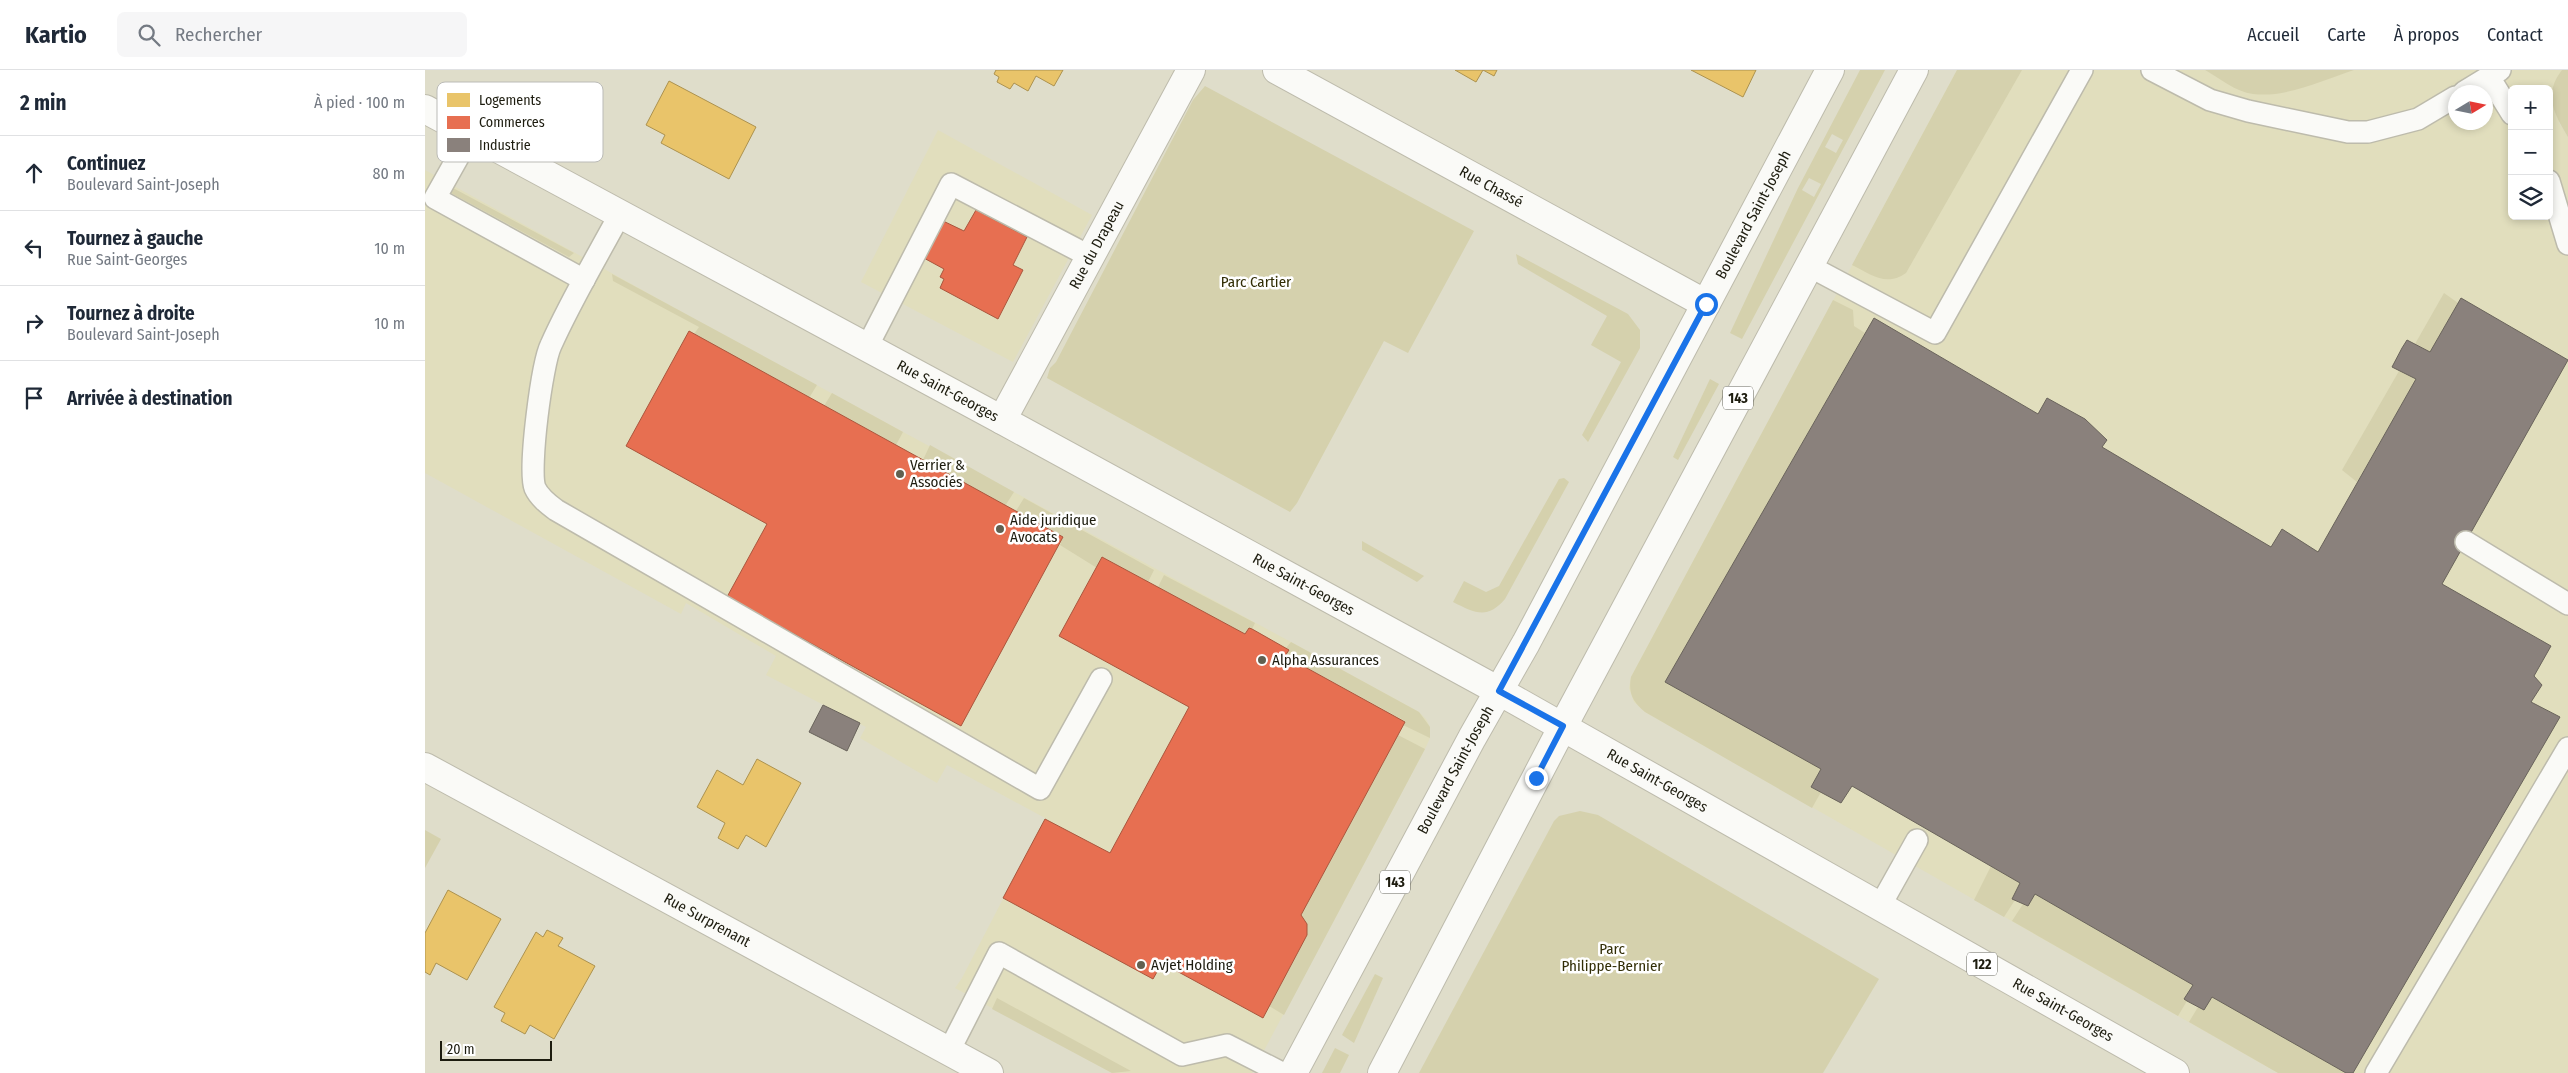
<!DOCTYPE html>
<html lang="fr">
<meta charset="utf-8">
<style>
body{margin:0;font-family:"Fira Sans Condensed",sans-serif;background:#f6f6f7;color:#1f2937}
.controls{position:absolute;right:15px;top:15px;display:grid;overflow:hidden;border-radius:8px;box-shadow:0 2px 8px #0003}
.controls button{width:45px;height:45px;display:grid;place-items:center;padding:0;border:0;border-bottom:1px solid #e0e1e3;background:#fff;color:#1f2937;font:25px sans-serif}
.compass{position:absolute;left:2023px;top:15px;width:45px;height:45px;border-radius:50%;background:#fff;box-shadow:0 2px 8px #0003;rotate:80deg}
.scale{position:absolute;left:15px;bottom:12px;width:112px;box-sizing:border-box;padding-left:5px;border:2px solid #1d1c0f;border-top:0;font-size:14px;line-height:18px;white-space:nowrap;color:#1d1c0f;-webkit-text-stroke:4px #fff;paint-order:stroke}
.stop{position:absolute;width:15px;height:15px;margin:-11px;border:4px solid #1a73e8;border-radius:50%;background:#fff}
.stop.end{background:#1a73e8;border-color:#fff;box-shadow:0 1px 5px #0008}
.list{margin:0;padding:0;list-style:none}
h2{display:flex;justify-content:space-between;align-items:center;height:65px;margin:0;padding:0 20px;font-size:21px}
h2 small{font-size:16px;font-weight:400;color:#747a83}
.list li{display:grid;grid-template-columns:32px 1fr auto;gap:15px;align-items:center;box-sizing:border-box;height:75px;padding:0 20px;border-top:1px solid #e0e1e3}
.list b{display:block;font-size:19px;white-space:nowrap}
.list p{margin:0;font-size:16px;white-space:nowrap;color:#747a83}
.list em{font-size:16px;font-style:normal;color:#747a83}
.icon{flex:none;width:28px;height:28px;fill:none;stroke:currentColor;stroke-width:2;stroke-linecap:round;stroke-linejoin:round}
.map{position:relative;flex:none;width:2143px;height:1003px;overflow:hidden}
header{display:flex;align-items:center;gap:30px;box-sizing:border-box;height:70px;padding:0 25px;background:#fff;border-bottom:1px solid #e0e1e3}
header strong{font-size:24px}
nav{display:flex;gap:28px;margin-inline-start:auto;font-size:18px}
.search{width:350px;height:45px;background:#f6f6f7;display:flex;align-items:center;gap:12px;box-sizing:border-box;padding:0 18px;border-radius:8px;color:#747a83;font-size:19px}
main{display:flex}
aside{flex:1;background:#fff}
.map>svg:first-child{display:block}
</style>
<header>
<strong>Kartio</strong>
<div class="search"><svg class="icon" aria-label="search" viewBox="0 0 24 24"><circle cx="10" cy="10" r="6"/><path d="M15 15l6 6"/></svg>Rechercher</div>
<nav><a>Accueil</a><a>Carte</a><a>À propos</a><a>Contact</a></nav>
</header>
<main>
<aside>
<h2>2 min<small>À pied · 100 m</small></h2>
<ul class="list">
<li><svg class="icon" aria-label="ahead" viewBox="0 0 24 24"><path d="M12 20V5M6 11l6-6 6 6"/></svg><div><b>Continuez</b><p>Boulevard Saint-Joseph</p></div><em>80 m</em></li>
<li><svg class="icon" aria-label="left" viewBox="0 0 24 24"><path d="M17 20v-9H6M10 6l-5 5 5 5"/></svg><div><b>Tournez à gauche</b><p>Rue Saint-Georges</p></div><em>10 m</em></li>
<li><svg class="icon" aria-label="right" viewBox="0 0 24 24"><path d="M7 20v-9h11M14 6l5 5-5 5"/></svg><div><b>Tournez à droite</b><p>Boulevard Saint-Joseph</p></div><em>10 m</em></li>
<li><svg class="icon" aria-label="arrive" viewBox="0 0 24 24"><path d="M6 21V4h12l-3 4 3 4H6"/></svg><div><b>Arrivée à destination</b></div></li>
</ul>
</aside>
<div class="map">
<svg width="2143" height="1003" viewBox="0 0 2143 1003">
<rect width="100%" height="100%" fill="#dfddca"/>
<!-- built -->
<g fill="#e1debd" fill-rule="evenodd">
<path d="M1532 0H1780L1813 19 1857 23 1929 0H2137L2134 53 2143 67V1003H1853L1220 642 1209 632 1204 618 1206 607ZM2087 19H2124V146H2087ZM2030 22H2060V52H2030Z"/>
<path d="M513 60 667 145 588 292 436 212Z"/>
<path d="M0 100 277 253 866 572 994 642 1001 649 1005 657V668L1000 679 827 1003H687L530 918 537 908 620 748 522 695 512 713 435 668 441 657 341 605 351 586 261 533 256 544 0 403Z"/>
</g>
<!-- green -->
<g fill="#d5d1ad" fill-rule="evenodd">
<path d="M1435 0H1460L1317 269 1305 263 1373 118ZM1407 64 1418 70 1411 83 1400 77ZM1384 108 1396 114 1389 127 1377 120Z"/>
<path d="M1532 0H1597L1481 203C1461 217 1447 205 1427 195Z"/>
<path d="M1780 0H1929C1898 10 1862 28 1828 24 1811 22 1794 8 1780 0Z"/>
<path d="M2137 0H2143V67C2129 44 2118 24 2137 0Z"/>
<path d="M780 16 1049 161 983 283 959 271 872 433 865 442 622 308 625 298 631 292 768 30Z"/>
<path d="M28 118 149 183 144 187 26 123Z"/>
<path d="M1091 184 1203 244 1215 260V278L1163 372 1157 365 1196 292 1166 275 1182 246 1093 194Z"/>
<path d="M187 204 392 315 384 328 269 264 274 257 188 211Z"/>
<path d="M2019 223 2033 233 2005 282 1990 274Z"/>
<path d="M1408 230 1428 240 1429 256 1440 263 1240 612 1396 699 1386 717 1396 722 1387 738 1220 642C1208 632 1203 623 1206 607Z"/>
<path d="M1974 301 1991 309 1932 412 1917 400Z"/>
<path d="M1285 309 1294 314 1253 390 1248 387Z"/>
<path d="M407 323 478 362 471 375 399 336Z"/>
<path d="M505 375 589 422 580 436 498 390Z"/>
<path d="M1139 408 1144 412 1080 529C1062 550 1050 543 1028 532L1039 511 1061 522 1074 516 1134 409Z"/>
<path d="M599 428 729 500 723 512 678 487 672 498 635 475 638 467 591 441Z"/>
<path d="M937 471 999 506 992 512 937 480Z"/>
<path d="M739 505 830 553 827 559 824 558 820 564 733 517Z"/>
<path d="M866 572 994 642 1005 657V668L978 655 980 651 860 586 864 580 861 578Z"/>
<path d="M973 665 1000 679 859 945 844 936 882 865V854L876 845Z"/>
<path d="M1155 741 1173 745 1454 909 1398 1003H994L1129 751 1134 746Z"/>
<path d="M0 760 16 769 0 798Z"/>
<path d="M1566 796 1595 813 1588 829 1590 830 1579 847 1549 830Z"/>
<path d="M1610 824 1768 915 1759 929 1762 931 1753 946 1587 851 1598 834 1603 836Z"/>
<path d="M950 904 958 908 929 973 917 965Z"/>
<path d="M1787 927 1921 1003H1853L1764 952 1773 937 1779 940Z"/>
<path d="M572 928 706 1001 687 1003 567 939Z"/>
<path d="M910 978 924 985 915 1003H897Z"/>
</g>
<!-- homes -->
<g fill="#e9c46a" stroke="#ac924f">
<path d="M571 0H638L629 16 611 6 603 21 589 13 585 19 572 12 574 7 569 4Z"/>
<path d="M1030 0H1072L1069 6 1058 0 1051 12Z"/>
<path d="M1266 0H1331L1318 27Z"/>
<path d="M244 11 331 57 304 109 236 73 240 65 221 55Z"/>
<path d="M332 689 376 713 341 777 321 765 313 779 293 768 300 753 272 737 292 700 318 715Z"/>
<path d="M23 820 76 849 42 910 11 893 5 905 0 902V863Z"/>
<path d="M122 860 138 868 133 876 170 896 129 969 105 955 100 964 76 951 80 943 69 937 111 862 118 867Z"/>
</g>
<!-- shops -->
<g fill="#e76f51" stroke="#aa563d">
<path d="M551 140 602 167 588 195 598 200 573 249 515 218 519 209 515 207 519 199 497 187 516 150 539 161Z"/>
<path d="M264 261 638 467 536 656 302 527 342 454 201 376Z"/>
<path d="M677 487 820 564 824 558 827 559 864 580 860 586 980 652 876 845 882 854V865L838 948 737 893 728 909 578 828 620 749 685 783 764 637 634 566Z"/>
</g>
<!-- industry -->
<g fill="#8a817c" stroke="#69635b">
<path d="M2036 228 2143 290 2017 514 2126 576 2109 606 2117 615 2106 632 2135 647 1928 1003H1921L1787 927 1779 940 1762 931 1759 929 1768 915 1610 824 1603 836 1587 829 1595 813 1427 716 1416 733 1386 717 1396 699 1240 612 1449 248 1613 344 1622 328 1660 349 1682 370 1677 377 1846 477 1857 459 1893 482 1991 309 1967 297 1977 278 1982 270 2005 282Z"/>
<path d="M398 635 435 653 422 681 384 662Z"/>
</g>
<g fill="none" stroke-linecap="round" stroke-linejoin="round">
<!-- lane casing -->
<g stroke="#bdbbac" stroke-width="24">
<g id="lane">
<path d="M1727 0 1785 30 1823 41 1923 62H1943L1993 49 2030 27"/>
<path d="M2064 7 2087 44"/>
<path d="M2039 22 2075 0"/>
<path d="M46 64 10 128 159 210"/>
<path d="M2124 111 2143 174"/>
<path d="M195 144C172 187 146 230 126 275 117 293 103 400 110 418 114 427 123 434 131 440L615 719 676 609"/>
<path d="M1384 196 1510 263 1657 0"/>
<path d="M442 277 526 114 666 187"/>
<path d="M2041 472 2143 534"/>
<path d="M1455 836 1492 770"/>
<path d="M524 981 574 883 757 985 802 975 857 1003"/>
<path d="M1951 1003 2143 678"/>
</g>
</g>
<!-- street casing -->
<g stroke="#bdbbac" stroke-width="30">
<g id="street">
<path id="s1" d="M852 0 1281 234"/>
<path id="s2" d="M577 350 766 0"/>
<path id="s3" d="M0 697 564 1003"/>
</g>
</g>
<!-- secondary casing -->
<g stroke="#bdbbac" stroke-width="30">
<g id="secondary">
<path id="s4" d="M0 39 577 350 1074 621"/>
</g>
</g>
<!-- primary casing -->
<g stroke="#bdbbac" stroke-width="30">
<g id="primary">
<path id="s5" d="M1074 621 1750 1003"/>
<path id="s6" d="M868 1003 1047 668 1101 573 1405 0"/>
<path d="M957 1003 1138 656 1489 0"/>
</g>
</g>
<!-- lane -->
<use href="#lane" stroke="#fafaf7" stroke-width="21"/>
<!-- street -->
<use href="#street" stroke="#fafaf7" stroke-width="28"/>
<!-- secondary -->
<use href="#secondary" stroke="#fafaf7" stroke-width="28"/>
<!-- primary -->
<use href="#primary" stroke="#fafaf7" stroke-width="28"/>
</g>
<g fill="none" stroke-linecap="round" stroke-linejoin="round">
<!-- route -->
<path stroke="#1a73e8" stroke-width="6" d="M1111 708 1138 656 1074 621 1281 234"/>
</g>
<!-- markers -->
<g fill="#616050" stroke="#fff" stroke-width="2">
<circle cx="475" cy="404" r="5"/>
<circle cx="575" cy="459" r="5"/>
<circle cx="837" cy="590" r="5"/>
<circle cx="716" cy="895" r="5"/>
</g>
<g text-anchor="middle" stroke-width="5" stroke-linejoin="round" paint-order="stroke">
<!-- shield labels -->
<g fill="#fff" stroke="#616057" stroke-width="1">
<rect x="1298" y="316.5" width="30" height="23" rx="4"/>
<rect x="955" y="800.5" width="30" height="23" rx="4"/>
<rect x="1542" y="882.5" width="30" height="23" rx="4"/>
</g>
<g font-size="14" font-weight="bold" fill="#1d1c0f">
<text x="1313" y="333">143</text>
<text x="970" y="817">143</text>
<text x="1557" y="899">122</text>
</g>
<!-- street labels -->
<g font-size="15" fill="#1d1c0f" stroke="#fff">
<text dy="5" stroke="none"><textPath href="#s1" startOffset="244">Rue Chassé</textPath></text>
<text dy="5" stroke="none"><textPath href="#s6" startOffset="974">Boulevard Saint-Joseph</textPath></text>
<text dy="5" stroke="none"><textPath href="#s2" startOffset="199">Rue du Drapeau</textPath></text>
<text dy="5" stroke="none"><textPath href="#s4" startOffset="594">Rue Saint-Georges</textPath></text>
<text dy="5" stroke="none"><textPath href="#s4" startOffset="999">Rue Saint-Georges</textPath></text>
<text dy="5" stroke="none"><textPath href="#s6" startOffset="344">Boulevard Saint-Joseph</textPath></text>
<text dy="5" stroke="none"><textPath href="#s5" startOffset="182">Rue Saint-Georges</textPath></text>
<text dy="5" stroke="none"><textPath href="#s3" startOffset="321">Rue Surprenant</textPath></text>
<text dy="5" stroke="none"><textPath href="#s5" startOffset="648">Rue Saint-Georges</textPath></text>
</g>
<!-- park labels -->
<g font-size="15" fill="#312d05" stroke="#fff">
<text x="831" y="217">Parc Cartier</text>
<text x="1187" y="884">Parc<tspan x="1187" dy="17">Philippe-Bernier</tspan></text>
</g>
<!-- poi labels -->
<g font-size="15" fill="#1d1c0f" stroke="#fff" text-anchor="start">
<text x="485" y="400">Verrier &amp;<tspan x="485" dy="17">Associés</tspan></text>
<text x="585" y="455">Aide juridique<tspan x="585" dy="17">Avocats</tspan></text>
<text x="847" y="595">Alpha Assurances</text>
<text x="726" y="900">Avjet Holding</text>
</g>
</g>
<!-- legend -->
<rect x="12" y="12" width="166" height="80" rx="8" fill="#fff" stroke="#bbbbb7" stroke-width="1"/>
<rect x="22" y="23" width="23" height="14" fill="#e9c46a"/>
<rect x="22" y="46" width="23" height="13" fill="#e76f51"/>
<rect x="22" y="68" width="23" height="14" fill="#8a817c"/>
<g font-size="14" fill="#1d1c0f">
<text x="54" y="35">Logements</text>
<text x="54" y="57">Commerces</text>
<text x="54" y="80">Industrie</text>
</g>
</svg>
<div class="controls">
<button>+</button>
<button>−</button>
<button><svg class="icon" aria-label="layers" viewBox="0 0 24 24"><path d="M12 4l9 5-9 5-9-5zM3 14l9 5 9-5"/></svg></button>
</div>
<svg class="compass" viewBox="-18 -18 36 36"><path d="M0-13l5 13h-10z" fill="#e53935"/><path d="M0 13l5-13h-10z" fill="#747a83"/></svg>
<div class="scale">20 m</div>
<div class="stop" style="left:1281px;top:234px"></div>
<div class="stop end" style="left:1111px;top:708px"></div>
</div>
</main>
